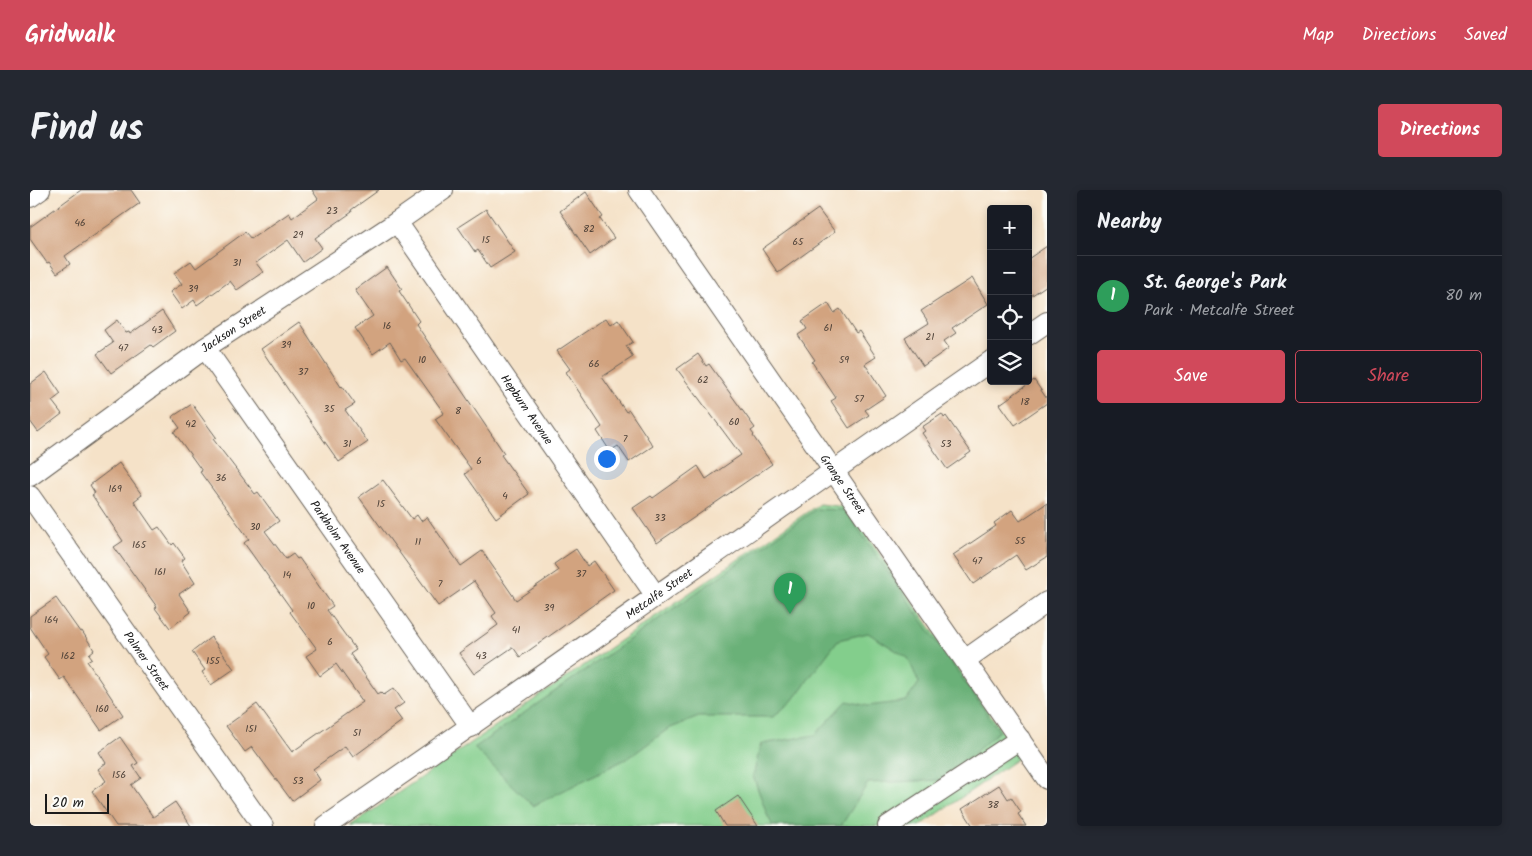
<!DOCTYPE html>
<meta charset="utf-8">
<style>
body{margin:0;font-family:Kalam,sans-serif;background:#242831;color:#f1f3f6}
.controls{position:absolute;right:15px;top:15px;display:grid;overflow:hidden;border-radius:5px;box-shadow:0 2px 8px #0003}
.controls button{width:45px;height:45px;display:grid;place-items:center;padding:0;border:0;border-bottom:1px solid #363941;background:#171b24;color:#f1f3f6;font:25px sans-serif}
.scale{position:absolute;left:15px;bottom:12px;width:64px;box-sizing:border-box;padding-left:5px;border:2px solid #1c1c1c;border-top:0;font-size:14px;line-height:18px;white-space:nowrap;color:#1c1c1c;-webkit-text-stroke:4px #fdfcf7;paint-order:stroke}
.you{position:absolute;left:576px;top:268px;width:18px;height:18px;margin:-12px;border:4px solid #fff;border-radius:50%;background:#1a73e8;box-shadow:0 0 0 8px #1a73e833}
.badge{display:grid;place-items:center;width:32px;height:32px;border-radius:50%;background:#d1495b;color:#fff;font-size:16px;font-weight:700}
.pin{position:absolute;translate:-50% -41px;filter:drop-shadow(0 1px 2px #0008)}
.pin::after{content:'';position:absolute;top:26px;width:18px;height:15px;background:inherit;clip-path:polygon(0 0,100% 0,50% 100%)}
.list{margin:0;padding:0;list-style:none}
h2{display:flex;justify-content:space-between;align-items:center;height:65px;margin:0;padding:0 20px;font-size:21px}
h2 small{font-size:16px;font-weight:400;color:#9ea1a6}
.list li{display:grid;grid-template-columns:32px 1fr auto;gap:15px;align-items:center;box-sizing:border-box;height:80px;padding:0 20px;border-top:1px solid #363941}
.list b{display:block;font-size:19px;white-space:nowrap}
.list p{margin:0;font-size:16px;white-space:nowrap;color:#9ea1a6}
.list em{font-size:16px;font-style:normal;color:#9ea1a6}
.actions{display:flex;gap:10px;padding:15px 20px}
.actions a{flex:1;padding:11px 0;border:1px solid #d1495b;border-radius:5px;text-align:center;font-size:18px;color:#d1495b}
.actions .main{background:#d1495b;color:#fff}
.icon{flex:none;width:28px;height:28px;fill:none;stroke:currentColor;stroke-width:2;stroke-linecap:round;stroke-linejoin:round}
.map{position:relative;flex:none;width:1017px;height:636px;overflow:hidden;border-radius:5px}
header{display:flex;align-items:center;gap:30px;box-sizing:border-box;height:70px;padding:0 25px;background:#d1495b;color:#fff}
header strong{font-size:24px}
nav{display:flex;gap:28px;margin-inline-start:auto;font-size:18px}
.intro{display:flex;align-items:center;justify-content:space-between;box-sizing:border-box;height:120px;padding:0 30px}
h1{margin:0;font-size:35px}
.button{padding:12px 22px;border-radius:5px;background:#d1495b;color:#fff;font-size:18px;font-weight:700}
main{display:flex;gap:30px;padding:0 30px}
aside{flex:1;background:#171b24;border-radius:5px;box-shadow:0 2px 8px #0003}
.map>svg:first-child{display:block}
</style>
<header>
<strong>Gridwalk</strong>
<nav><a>Map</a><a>Directions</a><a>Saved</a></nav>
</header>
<div class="intro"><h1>Find us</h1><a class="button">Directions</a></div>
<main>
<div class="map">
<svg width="1017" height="636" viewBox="0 0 1017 636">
<rect width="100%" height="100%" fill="#fdfcf7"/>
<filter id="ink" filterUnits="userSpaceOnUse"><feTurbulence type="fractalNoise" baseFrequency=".02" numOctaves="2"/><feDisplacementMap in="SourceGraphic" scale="10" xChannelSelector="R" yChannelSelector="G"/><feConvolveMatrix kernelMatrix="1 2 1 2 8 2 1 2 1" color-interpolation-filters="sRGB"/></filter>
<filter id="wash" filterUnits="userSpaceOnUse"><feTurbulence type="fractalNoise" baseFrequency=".0096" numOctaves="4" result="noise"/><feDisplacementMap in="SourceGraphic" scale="20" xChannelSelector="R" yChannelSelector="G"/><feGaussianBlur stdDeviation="1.12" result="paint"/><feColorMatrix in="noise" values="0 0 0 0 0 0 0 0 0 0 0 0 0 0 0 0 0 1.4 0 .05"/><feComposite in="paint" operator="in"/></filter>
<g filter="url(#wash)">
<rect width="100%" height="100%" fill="#f5e2c8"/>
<!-- green -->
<path fill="#83ce8c" stroke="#507554" d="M789 314 817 317 990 567 890 636H320Z"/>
<!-- forest -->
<path fill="#6ab178" stroke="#43664a" d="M786 319 815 320 969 541 914 590 838 593 811 636H743L738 627 723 586 731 554 785 545 817 511 838 516 876 511 889 493 878 468 838 443 808 450 762 511 743 527H669L638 539 600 567 503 616 444 558Z"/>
<g id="blocks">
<!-- building -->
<g fill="#d2a37f">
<path d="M51 0H101L110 13 35 66 40 74 27 83 19 72 17 73 0 49V37Z"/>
<path d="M282 0H349L321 20 322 22 285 48 292 58 273 72 258 50 226 73 233 82 207 100 200 91 167 115 164 110 152 119 140 102 152 94 144 83 161 71 166 78 215 42 221 49 259 23 262 28 288 9Z"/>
<path d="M556 2 573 27 570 29 584 48 560 65 530 21Z"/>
<path d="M456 19 485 62 460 78 448 60 445 62 428 37Z"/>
<path d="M788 19 805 42 748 83 732 59Z"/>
<path d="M1017 56V95L998 108V69Z"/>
<path d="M357 77 372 99 369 101 389 131 386 134 425 192H426L474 263 471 265 499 304 466 328 435 284 441 279 405 229 414 223 375 168 371 170 360 152 343 164 325 138 343 126 325 100Z"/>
<path d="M942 88 958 114 922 138 926 143 914 151 919 158 893 176 875 148 899 133 891 121Z"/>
<path d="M798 113 804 123 810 119 826 143 829 141 846 167 835 174 856 206 835 220 839 225 819 238 801 211 806 208 782 172 785 170 768 145 777 139 772 131Z"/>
<path d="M132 121 145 141 123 157 121 155 81 183 67 164 83 153 74 140 87 130 96 143 99 142 100 144Z"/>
<path d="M576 128 581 135 588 130 603 152 596 156 603 167 572 187 596 222 599 220 623 256 599 272 588 256 580 261 567 241 572 237 536 182 540 179 527 161Z"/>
<path d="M269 132 311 197 312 196 325 214 315 220 338 252 309 272 259 201 231 159Z"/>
<path d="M668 164 676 176 679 174 725 238 721 241 724 245 723 246 742 274 627 353 603 318 621 306 623 308 668 276 676 289 711 265 647 179Z"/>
<path d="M16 182 31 204 22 211 32 224 8 242 0 231V194Z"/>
<path d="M1004 190 1017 209V213L985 235 970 214Z"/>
<path d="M162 214 186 247 183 249 225 304 228 302 249 331 235 341 256 369 263 364 267 369 269 368 303 416 297 420 326 460 320 464 348 504 351 502 354 505 364 498 374 513 364 520 372 531 323 567 315 556 283 579 290 590 262 611 222 557 215 562 196 536 227 514 262 562 333 512 306 474 290 486 276 466 287 459 260 422 262 420 214 353 219 349 170 282 172 281 144 242 150 238 142 227Z"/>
<path d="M912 224 914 228 916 226 941 262 917 279 892 243 895 241 892 237Z"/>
<path d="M89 273 112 305 104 311 124 340 129 337 142 355 144 353 155 368 151 371 165 393 149 404 161 422 140 438 125 418 127 417 84 357 93 351 62 305 65 303 60 295Z"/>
<path d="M353 290 382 329 387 325 391 331 397 327 431 376 452 361 486 410 528 381 524 374 546 359 557 376 564 371 584 400 490 467 483 457 444 484 429 463 468 435 462 426 466 423 444 391 408 416 329 307Z"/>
<path d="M1017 313V367L996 380 986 365 943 394 923 365 966 336 964 333 982 320 990 331Z"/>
<path d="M26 408 50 442 52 441 64 460 59 464 62 468 57 471 93 525 71 540 34 487 30 490 14 467 18 464 0 437V426Z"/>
<path d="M181 447 204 479 181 495 172 482 175 480 162 462Z"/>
<path d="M90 547 108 573 103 576 111 588 101 595 123 627 145 612 161 636H86L62 601 76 591 68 579 76 573 69 562Z"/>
<path d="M969 595 978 609 981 607 991 622 988 624 996 636H943L932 619Z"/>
<path d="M708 606 728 636H695L686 621Z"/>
</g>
</g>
</g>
<g filter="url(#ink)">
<use href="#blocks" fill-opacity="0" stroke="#686158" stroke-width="1"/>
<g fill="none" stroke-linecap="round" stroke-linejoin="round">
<!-- minor casing -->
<g stroke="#686158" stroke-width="22">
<g id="minor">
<path id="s1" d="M609 0 1017 589"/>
<path d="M0 7 10 0"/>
<path id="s2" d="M367 32 626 406"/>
<path d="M998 145 1017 132"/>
<path id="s3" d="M175 158 441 537"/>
<path id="s4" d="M0 286 175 158 367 32 413 0"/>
<path id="s5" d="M0 306 233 636"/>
<path d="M935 470 1017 412"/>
<path id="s6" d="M296 636C519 483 739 325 961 171"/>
<path d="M858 636 990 549"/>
</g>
</g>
<!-- minor -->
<use href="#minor" stroke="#fff" stroke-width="20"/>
</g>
</g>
<g text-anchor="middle" stroke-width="4" stroke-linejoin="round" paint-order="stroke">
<!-- number labels -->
<g font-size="10" fill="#4a3e35">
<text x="302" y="24">23</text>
<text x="50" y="36">46</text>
<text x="559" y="42">82</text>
<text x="268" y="48">29</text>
<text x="456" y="53">15</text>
<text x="768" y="55">65</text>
<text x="207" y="76">31</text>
<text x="163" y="102">39</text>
<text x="357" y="139">16</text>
<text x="798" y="141">61</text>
<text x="127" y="143">43</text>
<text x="900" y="150">21</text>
<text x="256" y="158">39</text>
<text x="93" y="161">47</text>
<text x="392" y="173">10</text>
<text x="814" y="173">59</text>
<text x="564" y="177">66</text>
<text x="273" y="185">37</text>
<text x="673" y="193">62</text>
<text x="829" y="212">57</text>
<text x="995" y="215">18</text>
<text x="299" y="222">35</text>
<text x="428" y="224">8</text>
<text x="704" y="235">60</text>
<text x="161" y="237">42</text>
<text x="595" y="252">7</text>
<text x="317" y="257">31</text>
<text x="916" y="257">53</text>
<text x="449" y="274">6</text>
<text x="191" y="291">36</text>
<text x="85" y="302">169</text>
<text x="475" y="309">4</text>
<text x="351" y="317">15</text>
<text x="630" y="331">33</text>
<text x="225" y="340">30</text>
<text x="990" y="354">55</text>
<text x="388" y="355">11</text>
<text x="109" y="358">165</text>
<text x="947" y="374">47</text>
<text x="130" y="385">161</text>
<text x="551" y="387">37</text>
<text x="257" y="388">14</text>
<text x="410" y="397">7</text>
<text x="281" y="419">10</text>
<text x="519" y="421">39</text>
<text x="21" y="433">164</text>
<text x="486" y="443">41</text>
<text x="300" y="455">6</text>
<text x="38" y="469">162</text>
<text x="451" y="469">43</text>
<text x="183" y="474">155</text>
<text x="72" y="522">160</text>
<text x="221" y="542">151</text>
<text x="327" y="546">51</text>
<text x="89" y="588">156</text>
<text x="268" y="594">53</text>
<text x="963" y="618">38</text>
</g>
<!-- street labels -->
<g font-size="12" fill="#1c1c1c" stroke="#fdfcf7">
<text dy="4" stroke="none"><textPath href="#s4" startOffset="251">Jackson Street</textPath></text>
<text dy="4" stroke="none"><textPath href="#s2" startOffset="228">Hepburn Avenue</textPath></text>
<text dy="4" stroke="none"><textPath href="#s1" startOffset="358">Grange Street</textPath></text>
<text dy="4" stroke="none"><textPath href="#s3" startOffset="231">Parkholm Avenue</textPath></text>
<text dy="4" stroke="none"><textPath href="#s6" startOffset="406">Metcalfe Street</textPath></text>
<text dy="4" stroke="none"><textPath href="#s5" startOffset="202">Palmer Street</textPath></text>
</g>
</g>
</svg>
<div class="controls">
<button>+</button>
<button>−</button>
<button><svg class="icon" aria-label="locate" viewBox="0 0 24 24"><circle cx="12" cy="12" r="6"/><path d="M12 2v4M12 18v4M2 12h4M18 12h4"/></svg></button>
<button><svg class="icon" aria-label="layers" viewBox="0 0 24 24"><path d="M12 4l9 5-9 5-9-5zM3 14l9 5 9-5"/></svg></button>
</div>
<div class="scale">20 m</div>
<div class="you"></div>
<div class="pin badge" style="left:760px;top:424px;background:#2e9e5b">1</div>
</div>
<aside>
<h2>Nearby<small></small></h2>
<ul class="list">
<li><span class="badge" style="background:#2e9e5b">1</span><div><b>St. George's Park</b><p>Park · Metcalfe Street</p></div><em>80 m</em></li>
</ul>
<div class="actions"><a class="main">Save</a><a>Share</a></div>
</aside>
</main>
